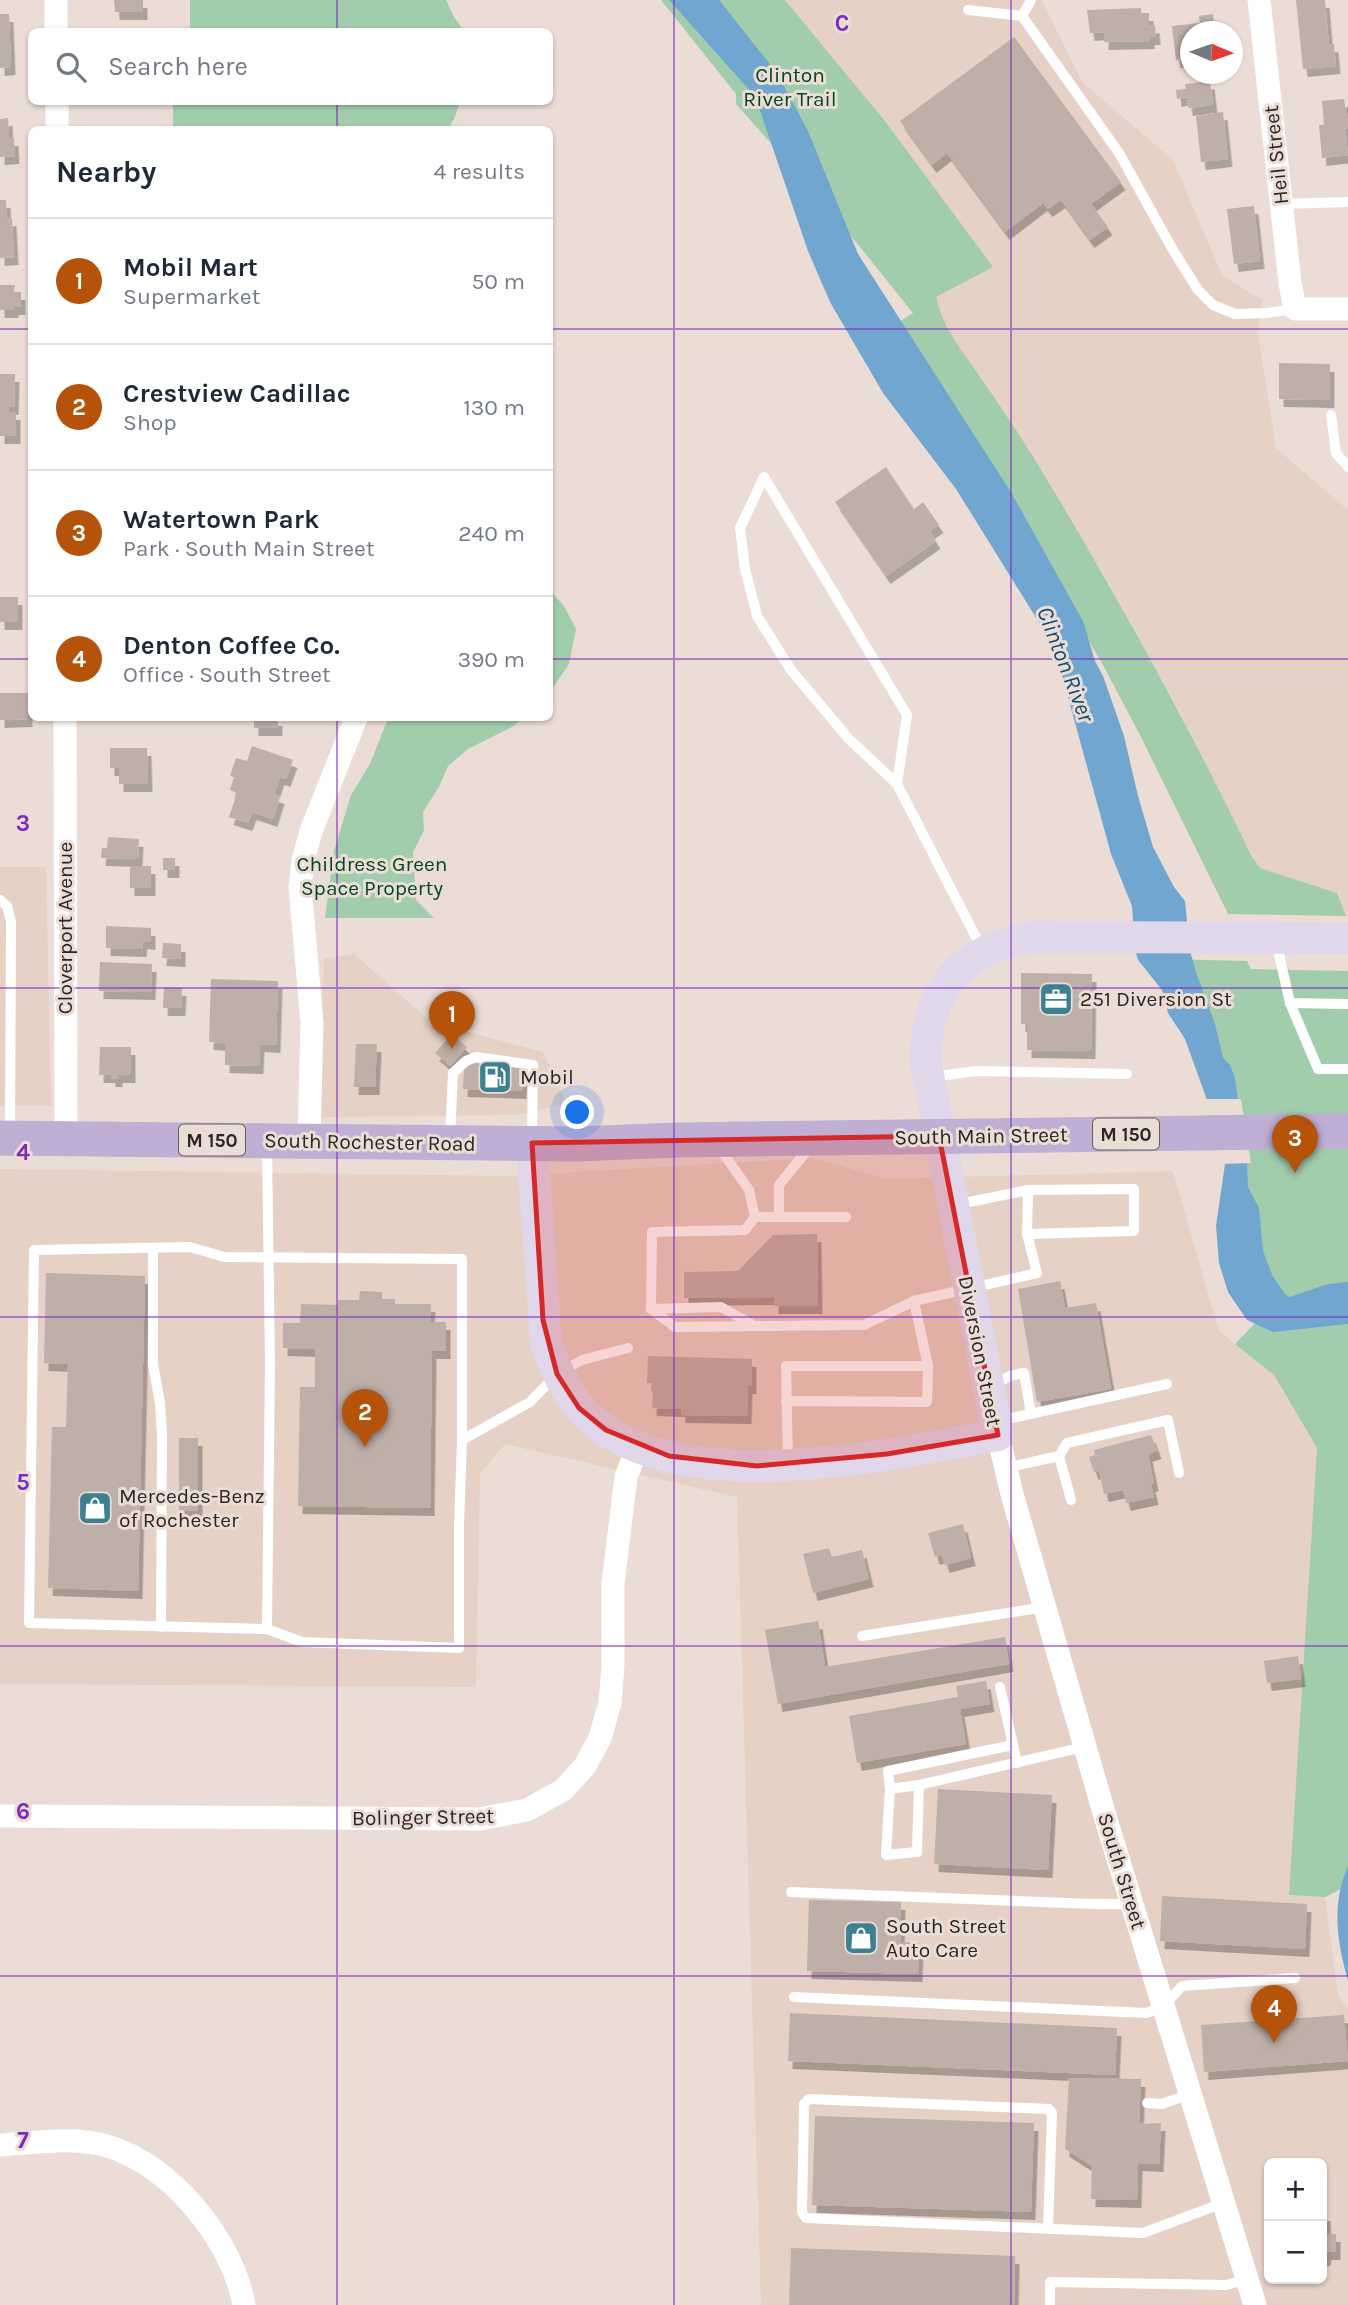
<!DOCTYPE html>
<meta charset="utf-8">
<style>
body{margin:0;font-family:Karla,sans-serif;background:#f6f6f7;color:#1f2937}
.controls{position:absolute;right:21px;bottom:21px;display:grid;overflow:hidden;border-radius:10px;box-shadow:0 2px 5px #0004}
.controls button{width:63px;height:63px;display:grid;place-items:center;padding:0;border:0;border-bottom:2px solid #e0e1e3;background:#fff;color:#1f2937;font:35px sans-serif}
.compass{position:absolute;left:1180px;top:21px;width:63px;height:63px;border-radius:50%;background:#fff;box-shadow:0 2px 5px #0004;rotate:92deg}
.you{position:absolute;left:578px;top:1113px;width:24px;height:24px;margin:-18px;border:5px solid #fff;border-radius:50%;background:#1a73e8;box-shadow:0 0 0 10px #1a73e833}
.badge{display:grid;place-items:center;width:46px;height:46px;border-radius:50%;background:#b45309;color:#fff;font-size:23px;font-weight:700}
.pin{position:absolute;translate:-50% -58px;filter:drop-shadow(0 2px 4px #0008)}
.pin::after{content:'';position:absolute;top:37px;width:24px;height:21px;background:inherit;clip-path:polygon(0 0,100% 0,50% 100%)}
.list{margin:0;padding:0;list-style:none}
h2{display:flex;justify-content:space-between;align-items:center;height:91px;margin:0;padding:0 28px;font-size:30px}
h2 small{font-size:23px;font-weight:400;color:#747a83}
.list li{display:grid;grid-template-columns:46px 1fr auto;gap:21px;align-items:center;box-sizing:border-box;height:126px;padding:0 28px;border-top:2px solid #e0e1e3}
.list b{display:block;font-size:26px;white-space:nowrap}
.list p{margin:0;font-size:23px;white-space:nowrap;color:#747a83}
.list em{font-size:23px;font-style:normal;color:#747a83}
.icon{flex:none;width:38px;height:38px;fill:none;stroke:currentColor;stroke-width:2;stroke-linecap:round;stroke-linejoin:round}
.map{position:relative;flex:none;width:1348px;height:2305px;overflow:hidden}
.search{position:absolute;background:#fff;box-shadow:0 2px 5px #0004;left:28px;top:28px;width:525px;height:77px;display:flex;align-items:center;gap:18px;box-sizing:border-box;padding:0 24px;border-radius:10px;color:#747a83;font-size:26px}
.panel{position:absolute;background:#fff;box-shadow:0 2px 5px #0004;left:28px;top:126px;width:525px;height:595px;border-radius:10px}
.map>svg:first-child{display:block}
</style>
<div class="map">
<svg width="1348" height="2305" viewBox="0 0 1348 2305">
<defs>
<filter id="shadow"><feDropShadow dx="4.5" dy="8" stdDeviation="0" flood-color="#0004"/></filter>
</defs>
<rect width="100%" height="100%" fill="#ebddd5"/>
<!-- built -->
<g fill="#e5d1c5" fill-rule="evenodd">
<path d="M785 0H1042L1082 82 1173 160 1222 275 1262 300 1258 334 1276 448 1348 510V916H1346L1337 893 1260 868 1251 855 1176 705 1113 591 1041 470 947 331 941 317 935 297 992 267 885 121Z"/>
<path d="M0 867H46L51 1106H0Z"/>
<path d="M354 954 431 1022 543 1052 567 1103 518 1115 319 1117 324 959Z"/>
<path d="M813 1158 886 1179 1173 1171 1219 1331 1274 1375 1317 1448 1289 1895 1325 1897 1338 1996 1348 2009V2305H761L737 1497 505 1444 480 1474 476 1687 0 1684V1169L506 1176ZM1269 2163H1322V2279H1269Z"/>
</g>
<!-- green -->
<g fill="#a1cdad">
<path d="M190 0H446L454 17 464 31H190Z"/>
<path d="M661 0H785L885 121 993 267 936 297C944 331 963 351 982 380 1003 410 1024 441 1043 473 1118 597 1188 724 1251 855L1260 868 1337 893 1346 916 1228 914 1140 735 1103 665 1022 526 890 328 913 313 831 211 736 104V94Z"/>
<path d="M173 102H460L454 119 447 130 173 129Z"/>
<path d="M550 590 564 606 576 629 569 664 550 692Z"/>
<path d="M388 718H523L512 727 468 749 448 766 439 787 423 812 424 831 413 852 416 900 434 918H325L334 851 351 795 370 764Z"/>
<path d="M1163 959 1247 961 1251 969 1348 971V1886L1325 1897 1289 1895 1317 1448 1274 1375 1235 1344 1261 1317 1268 1272 1213 1074Z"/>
</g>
<!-- water -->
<g fill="#71a6d1">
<path d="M669 0H719L777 73 808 131 858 254 1012 494 1083 621 1095 661 1103 676 1124 736 1138 796 1153 847 1174 887 1185 901 1190 951 1196 972 1215 1024 1223 1058 1230 1065 1235 1078 1247 1164 1248 1187 1259 1208 1263 1251 1273 1277 1286 1295 1290 1297 1328 1284 1348 1282V1324L1273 1332 1247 1320 1228 1292 1219 1263 1216 1226 1225 1164 1206 1097 1185 1039 1168 1013 1162 990 1138 960 1135 950 1132 906 1111 854 1060 668 1048 637 956 489 883 393 830 302 808 251 757 102 751 92Z"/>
<path d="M1348 1866V1981C1337 1941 1331 1905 1348 1866Z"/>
</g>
<!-- pier -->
<path fill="#ebddd5" d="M1203 1099H1241L1251 1163 1221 1164Z"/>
<!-- building -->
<g fill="#beafa8" filter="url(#shadow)">
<path d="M114 0H143V12H115Z"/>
<path d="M1296 0H1325L1329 45 1334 44 1336 66 1303 69Z"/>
<path d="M1141 8V13H1149V26L1155 25 1156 37H1150V41L1104 42V32L1090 33 1087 10Z"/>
<path d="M0 14H9L11 67 0 68Z"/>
<path d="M1213 14 1215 32H1190V58L1176 60 1172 26 1200 23 1199 16Z"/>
<path d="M1014 37 1121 182 1091 204 1108 227 1090 240 1061 200 1048 209 1043 203 1005 232 947 153 932 165 900 121Z"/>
<path d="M1210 81 1213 105 1188 108 1187 97 1177 99 1176 90 1186 89 1185 84Z"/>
<path d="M1344 99 1346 114H1348V129H1345L1348 155 1322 158 1319 125H1324L1322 101Z"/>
<path d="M1223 112 1228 159 1201 162 1196 116Z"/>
<path d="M8 118 9 138H14L15 156 0 157V119Z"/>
<path d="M0 200H6L7 219 12 218 14 257 0 258Z"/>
<path d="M1254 206 1260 261 1234 264 1227 209Z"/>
<path d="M0 285H15L14 292H21V307H14V310H0Z"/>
<path d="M1279 363 1330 364V400L1279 399Z"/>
<path d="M0 374H15L14 407H8L9 412H16V436H0Z"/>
<path d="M886 467 914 509 923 502 939 525 930 531 936 541 886 576 835 502Z"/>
<rect x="0" y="597" width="18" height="25"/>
<path d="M0 693H28V719L0 720Z"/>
<rect x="254" y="718" width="24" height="10"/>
<path d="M252 746 293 760 286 779 280 777 274 794 280 796 273 819 252 812 248 823 229 817 237 793 230 790 234 777 230 776 236 758 247 761Z"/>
<path d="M110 748H147L148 784H119V768H110Z"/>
<path d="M108 837 139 839 138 859 101 858 102 848H107Z"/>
<rect x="163" y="858" width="12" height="12"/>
<rect x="130" y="866" width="21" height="22"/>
<path d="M106 926 151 928V942L143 941 142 949 106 948Z"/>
<path d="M163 943 181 944V959L162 958Z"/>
<path d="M100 962 152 964 151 992 99 991Z"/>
<path d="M1021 973 1092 974 1091 1051 1027 1050V1024H1021Z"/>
<path d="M211 979 278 981 276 1045 260 1044 259 1066 225 1065V1043L209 1042Z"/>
<path d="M164 987 182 988 181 1008H163Z"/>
<path d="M452 1034 467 1047 450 1066 435 1053Z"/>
<path d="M356 1044H377L375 1087H354Z"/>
<path d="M100 1047H131V1075H118V1079H111V1075H99Z"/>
<path d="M469 1063 519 1065 523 1069 522 1091 463 1089 464 1067Z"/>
<path d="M817 1234 818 1306H774V1297L684 1298V1272L738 1271 773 1235Z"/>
<path d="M46 1273 145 1276 138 1591 48 1588 52 1427H66L68 1364 44 1363Z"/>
<path d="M1060 1281 1065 1308 1096 1303 1111 1389 1037 1402 1018 1289Z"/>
<path d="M360 1291 382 1292V1299H395V1304H431L430 1322H446V1351H432L430 1508 298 1506 300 1387H315V1349L283 1348V1323H300L301 1304 338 1305V1300H359Z"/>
<path d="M648 1356 752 1359V1386H748L747 1416 681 1415V1409L652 1408 653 1383H647Z"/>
<path d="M1151 1435 1157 1451 1148 1454 1154 1483 1151 1484 1154 1497 1126 1503 1123 1490 1104 1494 1099 1471 1094 1472 1089 1457 1095 1455 1094 1450Z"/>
<rect x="179" y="1438" width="19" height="73"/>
<path d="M963 1524 971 1558 945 1565 942 1555 935 1557 928 1533Z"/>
<path d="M829 1548 832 1557 862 1550 869 1579 813 1593 803 1554Z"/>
<path d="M818 1621 825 1667 1005 1637 1009 1664 778 1704 765 1630Z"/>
<path d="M1298 1656 1301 1679 1267 1683 1264 1661Z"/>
<path d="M986 1681 990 1704 960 1709 966 1744 857 1763 849 1716 958 1697 956 1686Z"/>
<path d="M938 1789 1052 1795 1048 1870 934 1864Z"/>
<path d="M1162 1896 1307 1904 1305 1949 1160 1941Z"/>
<path d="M809 1900 901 1902 900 1942 919 1943 918 1974 807 1971Z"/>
<path d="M790 2013 1117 2028 1115 2075 788 2061Z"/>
<path d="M1344 2015 1348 2061 1204 2072 1201 2025Z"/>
<path d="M1069 2078 1141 2079 1139 2124 1161 2123 1159 2164 1138 2163 1137 2200 1091 2199 1092 2166 1065 2149Z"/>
<path d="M815 2116 1034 2123 1031 2212 812 2205Z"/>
<path d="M1322 2213H1326L1327 2234H1336V2252H1327L1326 2258H1322Z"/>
<path d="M791 2248 1015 2256 1014 2305H789Z"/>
</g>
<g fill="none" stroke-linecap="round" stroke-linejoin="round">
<!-- lane -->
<g stroke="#fff" stroke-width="10">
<path d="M968 10 1022 16 1119 153 1173 250 1198 290 1213 305 1235 314 1267 313 1295 309"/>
<path d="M1022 16 1031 0"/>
<path d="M1282 204 1348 202"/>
<path d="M1331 415 1336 453 1348 467"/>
<path d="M897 784 849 739 791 670 757 616 745 569 740 528 764 477 907 715 897 784 982 949"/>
<path d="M0 900 7 906 11 921 10 1135"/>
<path d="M1276 941 1290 1003 1318 1069H1348"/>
<path d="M1290 1003 1348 1004"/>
<path d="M931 1077 976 1071 1127 1074"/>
<path d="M450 1137 453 1073 466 1061 476 1057 533 1065 532 1141"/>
<path d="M267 1147 270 1363 267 1629 302 1642 459 1648V1525L462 1440 530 1402 557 1374 582 1360 628 1348"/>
<path d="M954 1205 1028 1190 1134 1189V1231L1027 1234"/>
<path d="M755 1217H846"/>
<path d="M779 1217V1185L810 1147"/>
<path d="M153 1248V1364L160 1403 162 1435 161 1627"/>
<path d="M651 1309 652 1232 745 1230 755 1217 749 1190 719 1147"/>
<path d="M651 1309 675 1327 864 1325 914 1301"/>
<path d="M651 1309 721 1307 753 1325"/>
<path d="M928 1366 914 1301 1037 1273 1027 1234 1028 1190"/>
<path d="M993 1385 1010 1376 1024 1373 1031 1414"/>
<path d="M786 1401 927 1402 928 1366H786L788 1462"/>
<path d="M998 1421 1167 1384"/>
<path d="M1059 1456 1067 1443 1168 1420 1179 1473"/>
<path d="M1006 1468 1059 1456 1071 1500"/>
<path d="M267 1629 29 1623 34 1250 190 1247 224 1257 462 1259V1440"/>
<path d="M862 1636 1045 1607"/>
<path d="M1000 1687 1017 1763"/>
<path d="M919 1785 917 1852 886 1855 890 1789 919 1785 1084 1747"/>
<path d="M890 1789 888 1771 1013 1745"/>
<path d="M791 1892 1094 1904H1131"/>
<path d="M794 1997 1146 2013 1163 2007 1182 1986 1295 1978"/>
<path d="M1147 2103 1162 2104 1190 2094"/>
<path d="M1048 2228 1052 2113 1049 2109 809 2099 804 2104 802 2212 806 2218 1143 2233 1223 2203"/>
<path d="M1050 2305V2282L1226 2285 1247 2279"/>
</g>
<!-- street -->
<g stroke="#fff" stroke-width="23">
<path d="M56 0V32"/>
<path d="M1259 0 1290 283 1295 309H1348"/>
<path d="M57 102V130"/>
<path d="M65 718 66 1138"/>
<path d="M309 1140 312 1023 300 886 303 861 311 831 356 718"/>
<path d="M998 1435 1012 1494 1105 1816 1255 2305"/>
<path d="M0 1816 480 1819 527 1810 563 1790 585 1766 600 1738 610 1703 613 1666V1583L626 1477 638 1446"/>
<path d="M0 2145C33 2143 74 2136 107 2146 171 2164 233 2241 244 2305"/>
</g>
<!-- secondary -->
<path stroke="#e0d7ea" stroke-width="32" d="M532 1143 546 1343C557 1372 568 1399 592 1420 684 1500 888 1455 998 1435L926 1065C923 992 961 949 1032 937L1348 938"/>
<!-- primary -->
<path stroke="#c0afd4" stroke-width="35" d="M0 1138 575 1144 678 1140 1348 1131"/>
</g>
<!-- marked area -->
<path fill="#d62828" fill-opacity="0.2" stroke="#d62828" stroke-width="5" stroke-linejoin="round" d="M939 1136 998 1435 887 1454 757 1466 669 1456 606 1430 579 1408 557 1374 543 1320 532 1143Z"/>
<!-- grid -->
<path fill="none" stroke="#7b2cbf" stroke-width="2" stroke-opacity="0.55" d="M337 0V32M674 0V2305M1011 0V2305M337 102V130M0 329H32M550 329H1348M0 659H32M550 659H1348M337 718V2305M0 988H1348M0 1317H1348M0 1646H1348M0 1976H1348"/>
<!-- icons -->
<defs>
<g id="office-square" transform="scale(1.75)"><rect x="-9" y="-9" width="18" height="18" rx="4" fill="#3d8190" stroke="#ebddd5"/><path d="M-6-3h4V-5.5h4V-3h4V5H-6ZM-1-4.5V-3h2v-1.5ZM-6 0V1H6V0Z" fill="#fff"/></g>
<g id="fuel-square" transform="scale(1.75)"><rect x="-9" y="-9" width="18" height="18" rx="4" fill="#3d8190" stroke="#ebddd5"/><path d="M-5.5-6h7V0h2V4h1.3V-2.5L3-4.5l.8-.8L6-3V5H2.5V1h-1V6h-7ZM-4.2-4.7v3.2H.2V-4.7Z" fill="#fff"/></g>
<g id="shop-square" transform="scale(1.75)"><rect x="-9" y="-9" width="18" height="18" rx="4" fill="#3d8190" stroke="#ebddd5"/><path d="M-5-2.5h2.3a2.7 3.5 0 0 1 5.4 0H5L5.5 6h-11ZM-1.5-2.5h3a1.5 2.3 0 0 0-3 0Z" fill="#fff"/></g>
</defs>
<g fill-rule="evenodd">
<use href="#office-square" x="1056" y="999"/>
<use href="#fuel-square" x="495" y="1077"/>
<use href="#shop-square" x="95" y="1508"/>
<use href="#shop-square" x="861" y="1938"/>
</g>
<g text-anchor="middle" stroke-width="6" stroke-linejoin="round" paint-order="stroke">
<!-- shield labels -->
<g fill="#ebddd5" stroke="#655d58" stroke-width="2">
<rect x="1093" y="1118.5" width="66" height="31" rx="5"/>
<rect x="179" y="1124.5" width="66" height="31" rx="5"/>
</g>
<g font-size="19" font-weight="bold" fill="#2b2623">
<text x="1126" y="1141">M 150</text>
<text x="212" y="1147">M 150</text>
</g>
<!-- park labels -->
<g font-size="21" fill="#004721" stroke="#ebddd5">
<text x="790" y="82">Clinton<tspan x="790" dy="24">River Trail</tspan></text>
<text x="372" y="871">Childress Green<tspan x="372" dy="24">Space Property</tspan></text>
</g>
<!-- street labels -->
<g font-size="21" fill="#2b2623" stroke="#ebddd5">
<text transform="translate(1276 155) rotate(-96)" y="7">Heil Street</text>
<text transform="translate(65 928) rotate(-90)" y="7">Cloverport Avenue</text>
<text transform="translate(981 1136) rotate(-1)" y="7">South Main Street</text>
<text transform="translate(370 1142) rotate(1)" y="7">South Rochester Road</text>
<text transform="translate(980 1351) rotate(79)" y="7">Diversion Street</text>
<text transform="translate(423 1817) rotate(-1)" y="7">Bolinger Street</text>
<text transform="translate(1122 1871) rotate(73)" y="7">South Street</text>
</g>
<!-- poi labels -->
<g font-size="21" fill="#2b2623" stroke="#ebddd5" text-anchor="start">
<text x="1080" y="1006">251 Diversion St</text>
<text x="520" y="1084">Mobil</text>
<text x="119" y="1503">Mercedes-Benz<tspan x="119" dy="24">of Rochester</tspan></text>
<text x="886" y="1933">South Street<tspan x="886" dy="24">Auto Care</tspan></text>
</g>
<!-- water labels -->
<g font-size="23" font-style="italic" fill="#0b4c75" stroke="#ebddd5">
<text transform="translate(1066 664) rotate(69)" y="8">Clinton River</text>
</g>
</g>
<g font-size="23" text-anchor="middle" font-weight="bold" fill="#7b2cbf" stroke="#ebddd5" stroke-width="6" stroke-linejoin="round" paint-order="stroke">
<text x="842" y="31">C</text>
<text x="23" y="831">3</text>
<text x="23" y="1160">4</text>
<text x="23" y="1490">5</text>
<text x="23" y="1819">6</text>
<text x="23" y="2148">7</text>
</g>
</svg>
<div class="controls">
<button>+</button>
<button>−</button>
</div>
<svg class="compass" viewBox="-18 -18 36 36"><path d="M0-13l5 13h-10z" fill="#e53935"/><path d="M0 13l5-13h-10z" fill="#747a83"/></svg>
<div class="you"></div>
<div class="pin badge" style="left:452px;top:1049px">1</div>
<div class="pin badge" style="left:365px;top:1447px">2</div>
<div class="pin badge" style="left:1295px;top:1173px">3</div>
<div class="pin badge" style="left:1274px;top:2043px">4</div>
<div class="search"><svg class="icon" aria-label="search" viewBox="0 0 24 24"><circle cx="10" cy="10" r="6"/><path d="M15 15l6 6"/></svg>Search here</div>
<section class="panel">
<h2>Nearby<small>4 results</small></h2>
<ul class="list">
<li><span class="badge">1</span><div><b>Mobil Mart</b><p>Supermarket</p></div><em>50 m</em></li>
<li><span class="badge">2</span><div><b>Crestview Cadillac</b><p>Shop</p></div><em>130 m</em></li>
<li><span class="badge">3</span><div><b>Watertown Park</b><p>Park · South Main Street</p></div><em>240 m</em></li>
<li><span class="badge">4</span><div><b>Denton Coffee Co.</b><p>Office · South Street</p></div><em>390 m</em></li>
</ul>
</section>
</div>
